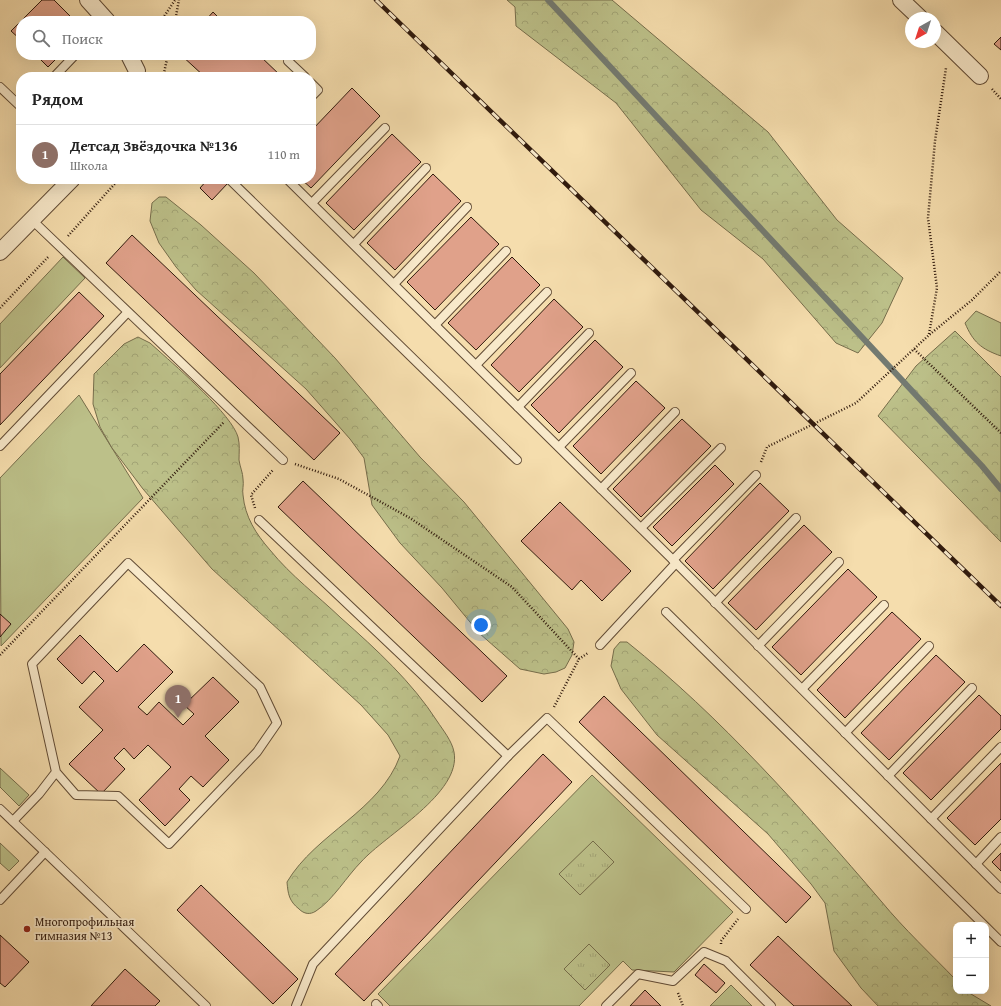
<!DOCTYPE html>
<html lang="ru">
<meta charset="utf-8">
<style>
body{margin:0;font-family:"Gentium Book Plus",serif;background:#f6f6f6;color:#222}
.controls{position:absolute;right:12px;bottom:12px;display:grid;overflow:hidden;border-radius:8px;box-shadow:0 4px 16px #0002}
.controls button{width:36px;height:36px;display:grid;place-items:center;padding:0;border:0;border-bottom:1px solid #e0e0e0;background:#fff;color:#222;font:20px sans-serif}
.compass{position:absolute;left:905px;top:12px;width:36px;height:36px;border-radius:50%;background:#fff;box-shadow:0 4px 16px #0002;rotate:219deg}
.you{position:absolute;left:481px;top:625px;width:14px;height:14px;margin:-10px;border:3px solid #fff;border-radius:50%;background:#1a73e8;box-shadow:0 0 0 6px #1a73e833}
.badge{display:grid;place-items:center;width:26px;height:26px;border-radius:50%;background:#db2777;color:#fff;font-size:13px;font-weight:700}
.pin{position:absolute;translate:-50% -33px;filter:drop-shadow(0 1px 2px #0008)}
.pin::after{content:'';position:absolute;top:21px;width:14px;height:12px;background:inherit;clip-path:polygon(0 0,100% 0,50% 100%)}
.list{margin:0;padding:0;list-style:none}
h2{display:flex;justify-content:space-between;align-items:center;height:52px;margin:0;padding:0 16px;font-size:17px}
h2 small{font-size:13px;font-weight:400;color:#767676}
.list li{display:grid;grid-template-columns:26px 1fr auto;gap:12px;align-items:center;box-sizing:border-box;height:60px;padding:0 16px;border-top:1px solid #e0e0e0}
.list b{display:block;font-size:15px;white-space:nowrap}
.list p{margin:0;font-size:13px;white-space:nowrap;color:#767676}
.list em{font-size:13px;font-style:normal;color:#767676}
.icon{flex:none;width:22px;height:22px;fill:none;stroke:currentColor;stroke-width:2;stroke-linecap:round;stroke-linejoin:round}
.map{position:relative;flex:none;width:1001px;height:1006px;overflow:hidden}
.search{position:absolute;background:#fff;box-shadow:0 4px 16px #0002;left:16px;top:16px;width:300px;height:44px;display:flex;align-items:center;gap:10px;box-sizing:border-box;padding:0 14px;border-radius:16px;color:#767676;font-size:15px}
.panel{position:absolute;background:#fff;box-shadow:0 4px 16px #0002;left:16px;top:72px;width:300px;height:112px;border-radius:16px}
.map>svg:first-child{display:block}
</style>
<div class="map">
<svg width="1001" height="1006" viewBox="0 0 1001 1006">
<defs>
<pattern id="forest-crowns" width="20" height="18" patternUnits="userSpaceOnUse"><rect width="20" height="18" fill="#bcc089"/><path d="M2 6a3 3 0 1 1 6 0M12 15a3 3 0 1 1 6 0" fill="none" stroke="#a2a475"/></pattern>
<pattern id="park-tufts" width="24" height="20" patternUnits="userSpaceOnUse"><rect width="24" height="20" fill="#bcc089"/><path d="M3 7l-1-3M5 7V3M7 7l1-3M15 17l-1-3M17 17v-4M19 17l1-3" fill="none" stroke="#a2a475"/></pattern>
</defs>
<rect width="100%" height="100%" fill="#f5ddad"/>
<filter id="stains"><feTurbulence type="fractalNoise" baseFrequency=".005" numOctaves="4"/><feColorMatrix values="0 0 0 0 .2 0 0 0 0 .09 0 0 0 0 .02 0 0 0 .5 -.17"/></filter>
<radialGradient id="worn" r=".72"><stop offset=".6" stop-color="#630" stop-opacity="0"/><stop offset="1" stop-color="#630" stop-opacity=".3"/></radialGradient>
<!-- grass -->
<g fill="#bcc089" stroke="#766d4b">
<path d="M63 257 85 278 0 368V324Z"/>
<path d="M976 311 1001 323V356C981 349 973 342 965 323Z"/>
<path d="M79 395 143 498 1 646 0 478Z"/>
<path d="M0 768 29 795 19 806 0 787Z"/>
<path d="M592 775 733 912 674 972 632 970 623 961 579 1006H390L378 994Z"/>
<path d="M0 843 19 861 9 871 0 863Z"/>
<path d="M731 985 752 1006H710Z"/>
</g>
<!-- forest -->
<g fill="url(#forest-crowns)" stroke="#766d4b">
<path d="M507 0H612L768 132 837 220 903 278 882 323 858 353 836 343 763 259 701 210 616 103 516 26 515 7Z"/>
<path d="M159 197H166L201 225 254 273 335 358 420 457 464 502 568 629 574 642 572 655 565 668 556 672 544 674 520 669 479 633 442 588 400 543 372 505 364 458 350 439 306 389 196 290 176 267 159 243 150 221 152 203Z"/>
<path d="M955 331 1001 377V542L878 416 916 366Z"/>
<path d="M138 337 150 343 159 351C178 368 232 415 238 437 240 445 239 452 239 460 240 467 243 473 243 479 244 485 242 490 243 495 245 517 256 534 270 550 291 576 317 595 341 618 376 649 412 682 437 721 443 730 452 741 454 752 462 793 385 835 361 862 347 876 333 900 316 911 310 915 304 914 299 909 289 901 288 894 287 882 316 833 380 811 400 756L388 735 361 705 212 569 143 489 112 448 100 427 93 404 94 374 124 344Z"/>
<path d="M620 642H627C722 718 802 809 881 901 904 929 931 954 956 980V991H966L991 1006H878L861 988 834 951 825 903 811 884 768 834 657 735 621 689 611 666 614 649Z"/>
</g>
<!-- park -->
<g fill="url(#park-tufts)" stroke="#766d4b">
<path d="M593 841 614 862 580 895 559 874Z"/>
<path d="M589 944 610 965 585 990 564 969Z"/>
</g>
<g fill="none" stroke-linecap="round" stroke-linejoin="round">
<!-- stream -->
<path stroke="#737a71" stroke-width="6" d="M548 0 982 466 1001 489"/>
</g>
<!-- building -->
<g fill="#e0a18a" stroke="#301a0d">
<path d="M42 0H54L75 21H21V40L11 31Z"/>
<path d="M213 12 222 21H205Z"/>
<path d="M1001 37V50L994 44Z"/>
<path d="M36 55H60L48 67Z"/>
<path d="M181 55H259L282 77H205Z"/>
<path d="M352 88 380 116 311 188 301 179H311V131Z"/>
<path d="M392 134 421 162 354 230 326 203Z"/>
<path d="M433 174 461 201 395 270 367 243Z"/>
<path d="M208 179H223L228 183 212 200 200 188Z"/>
<path d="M471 217 499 244 435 310 407 282Z"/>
<path d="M132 235 340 433 314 460 106 263Z"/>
<path d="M512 257 540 285 476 350 448 323Z"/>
<path d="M79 292 104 316 0 425V374Z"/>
<path d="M554 299 583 327 519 392 491 365Z"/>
<path d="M595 340 623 367 559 433 531 405Z"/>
<path d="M636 381 665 408 601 474 573 446Z"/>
<path d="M682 419 711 446 641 517 613 489Z"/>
<path d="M715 465 734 484 672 546 653 527Z"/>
<path d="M303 481 507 676 482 702 278 507Z"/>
<path d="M760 483 789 511 713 589 685 561Z"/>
<path d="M560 502 631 571 602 601 581 580 572 590 521 541Z"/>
<path d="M804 525 832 552 756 630 728 603Z"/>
<path d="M848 569 877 597 801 675 772 647Z"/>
<path d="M892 612 921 639 845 718 817 690Z"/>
<path d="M0 614 11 624 0 637Z"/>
<path d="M80 635 117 672 144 644 173 672 138 707 147 715 159 702 183 725 194 714 184 705 213 677 239 702 205 736 229 760 203 787 191 776 179 789 190 800 165 826 139 800 171 767 148 745 134 759 124 748 114 758 125 769 101 794 69 764 103 730 79 707 104 681 94 671 82 684 57 659Z"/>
<path d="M936 655 965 682 889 760 861 733Z"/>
<path d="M979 695 1001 716V729L931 800 903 773Z"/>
<path d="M604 696 811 897 786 923 579 722Z"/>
<path d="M543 754 572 782 364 1001 335 974Z"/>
<path d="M1001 763V819L975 845 947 818Z"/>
<path d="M1001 853V871L992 862Z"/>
<path d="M201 885 298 979 273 1004 177 910Z"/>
<path d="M0 935 29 962 5 987 0 983Z"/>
<path d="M778 936 852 1006H794L750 965Z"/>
<path d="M704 964 725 983 716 993 695 975Z"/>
<path d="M125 969 160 1001 155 1006H91Z"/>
<path d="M645 990 661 1006H630Z"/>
</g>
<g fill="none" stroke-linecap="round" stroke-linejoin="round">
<!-- service casing -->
<g stroke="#614b35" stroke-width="10">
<g id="service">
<path d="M288 61 305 77"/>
<path d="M54 77 75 55"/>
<path d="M311 83 318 90 311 97"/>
<path d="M0 87 21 107"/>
<path d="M229 179 517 460"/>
<path d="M287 179 673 560 1001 889"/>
<path d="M312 203 385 128"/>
<path d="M32 220 283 460"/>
<path d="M354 244 426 168"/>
<path d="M394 284 467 207"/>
<path d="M435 325 506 251"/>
<path d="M476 365 547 292"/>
<path d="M518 407 589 333"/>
<path d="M0 446 127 313"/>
<path d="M559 447 631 373"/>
<path d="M601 489 675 412"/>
<path d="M259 520 508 756"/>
<path d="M641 528 721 448"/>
<path d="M673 560 756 475"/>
<path d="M715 603 796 518"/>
<path d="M666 612 984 925"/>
<path d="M600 645 676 563"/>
<path d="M758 646 839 562"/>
<path d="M802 689 884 605"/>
<path d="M845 733 929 646"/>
<path d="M888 776 972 688"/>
<path d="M0 809 206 1006"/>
<path d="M931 819 1001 747"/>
<path d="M13 821 39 794 56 772 32 664 128 563 260 687 277 723 257 752 169 844 118 796 76 795 56 772"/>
<path d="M976 864 1001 837"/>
<path d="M0 900 45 852"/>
<path d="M986 927 1001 942"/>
<path d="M376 1004 378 1006"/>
<path d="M296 1006 313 964 508 756 547 718 746 909"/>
<path d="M606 1006 638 974 673 981 704 952 726 961 771 1006"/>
</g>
</g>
<!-- minor casing -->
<g stroke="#614b35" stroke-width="18">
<g id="minor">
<path d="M88 0 107 21"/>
<path d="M901 0 920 18"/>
<path d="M935 32 980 76"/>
<path d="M129 55 137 71 136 77"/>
<path d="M0 252 72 179"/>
</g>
</g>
<!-- path -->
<g stroke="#301a0d" stroke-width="2.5" stroke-dasharray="1 2" stroke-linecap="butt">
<path d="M161 21 175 0"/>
<path d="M175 21 179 0"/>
<path d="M163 77 168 55"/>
<path d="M992 89 1001 99"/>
<path d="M68 236 119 179"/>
<path d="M0 308 49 256"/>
<path d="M929 334 937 288 928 218 935 141 946 68"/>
<path d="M914 349 1001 433"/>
<path d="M761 462 767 447 856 403 929 335 972 300 1001 271"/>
<path d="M295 464 339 479 410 518 512 587 579 659"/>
<path d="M255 508 251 495 273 470"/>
<path d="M0 655 224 422"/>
<path d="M554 707 579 659 588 653"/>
<path d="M721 944V941L738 919"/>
<path d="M678 993 683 1006"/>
</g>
<!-- service -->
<use href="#service" stroke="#f8e9ca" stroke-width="8"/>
<!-- minor -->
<use href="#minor" stroke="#f8e9ca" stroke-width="16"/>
<!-- rail casing -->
<g stroke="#301a0d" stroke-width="4.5">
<path id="rail" d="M376 0 1001 606"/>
</g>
<!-- rail -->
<use href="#rail" stroke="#f8e9ca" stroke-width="3" stroke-dasharray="9" stroke-linecap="butt"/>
</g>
<!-- markers -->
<circle fill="#8f2418" stroke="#f8e9ca" stroke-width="1.5" cx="27" cy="929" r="4"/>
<g text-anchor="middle" stroke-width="3.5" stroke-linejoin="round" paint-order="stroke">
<!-- poi labels -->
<g font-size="12" fill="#301a0d" stroke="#f8e9ca" text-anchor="start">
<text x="35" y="926">Многопрофильная<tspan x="35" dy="14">гимназия №13</tspan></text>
</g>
</g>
<rect width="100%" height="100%" filter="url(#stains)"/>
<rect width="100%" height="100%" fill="url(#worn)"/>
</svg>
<div class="controls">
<button>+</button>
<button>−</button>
</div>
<svg class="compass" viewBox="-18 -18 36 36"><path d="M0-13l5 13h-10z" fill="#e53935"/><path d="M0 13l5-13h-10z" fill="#767676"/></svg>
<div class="you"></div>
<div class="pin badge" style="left:178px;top:718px;background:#8d6e63">1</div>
<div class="search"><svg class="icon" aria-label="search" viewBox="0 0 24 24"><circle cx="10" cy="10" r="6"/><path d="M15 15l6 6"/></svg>Поиск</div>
<section class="panel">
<h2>Рядом<small></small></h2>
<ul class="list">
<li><span class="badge" style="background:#8d6e63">1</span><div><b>Детсад Звёздочка №136</b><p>Школа</p></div><em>110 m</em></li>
</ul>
</section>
</div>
